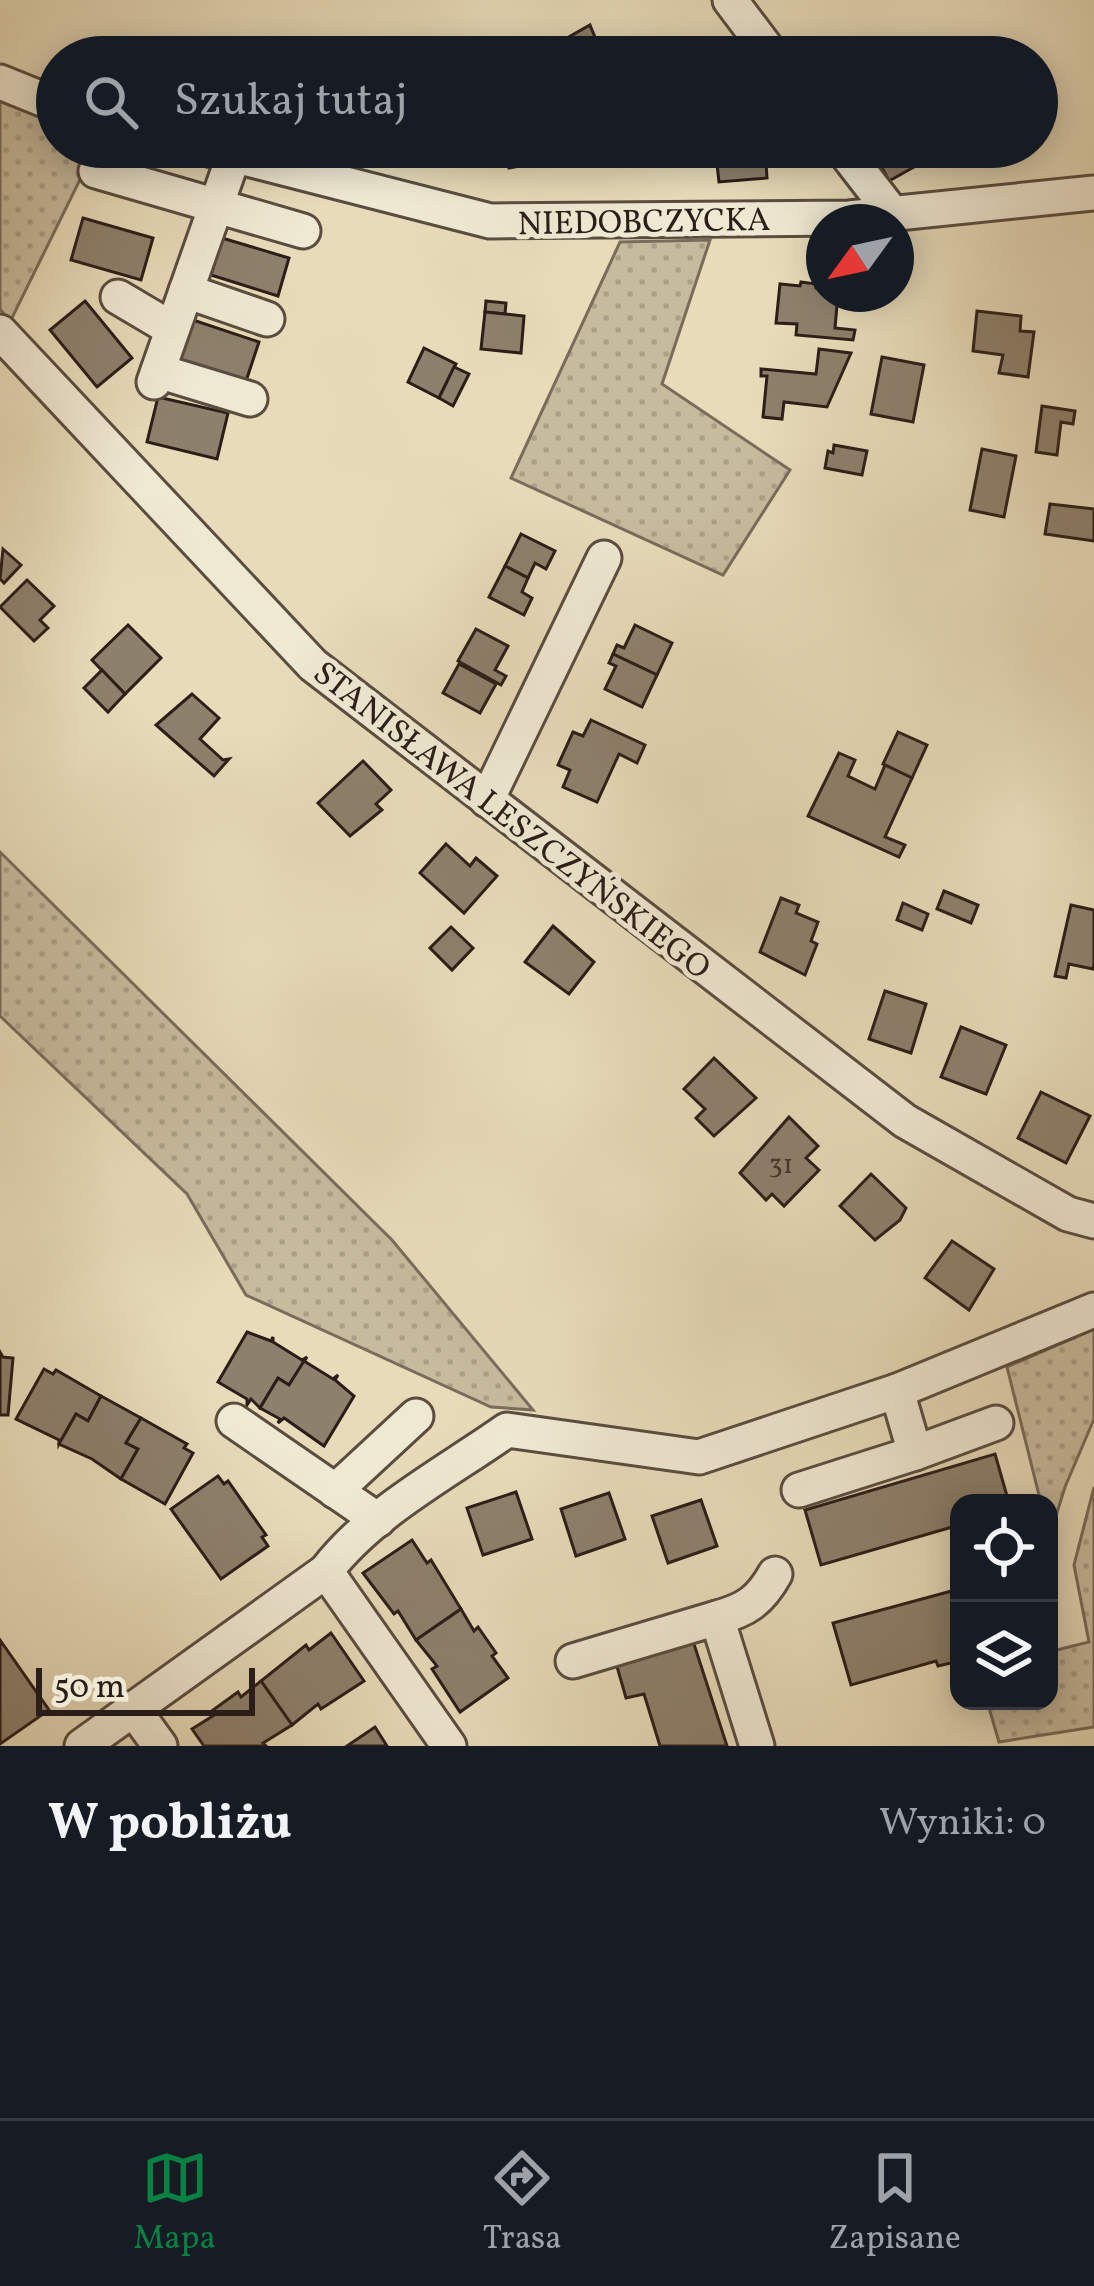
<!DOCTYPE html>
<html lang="pl">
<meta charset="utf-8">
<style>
body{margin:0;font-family:Vollkorn,serif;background:#20242c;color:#f1f3f6}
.controls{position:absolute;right:36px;bottom:36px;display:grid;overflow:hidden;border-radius:24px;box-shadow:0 6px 30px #0003}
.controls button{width:108px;height:108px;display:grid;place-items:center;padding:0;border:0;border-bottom:3px solid #363941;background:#171b24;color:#f1f3f6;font:60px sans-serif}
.compass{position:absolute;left:806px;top:204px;width:108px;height:108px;border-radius:50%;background:#171b24;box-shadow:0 6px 30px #0003;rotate:237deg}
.scale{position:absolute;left:36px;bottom:30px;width:219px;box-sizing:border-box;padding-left:12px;border:6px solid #2b1e18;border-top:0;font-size:33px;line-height:42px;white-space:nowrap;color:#2b1e18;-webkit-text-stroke:9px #efe8d2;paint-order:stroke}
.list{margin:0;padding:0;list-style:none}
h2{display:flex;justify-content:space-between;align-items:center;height:156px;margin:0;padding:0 48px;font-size:51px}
h2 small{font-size:39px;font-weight:400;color:#9ea1a6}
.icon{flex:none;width:66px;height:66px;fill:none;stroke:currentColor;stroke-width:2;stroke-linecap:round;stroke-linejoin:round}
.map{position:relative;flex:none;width:1094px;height:1746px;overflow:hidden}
.search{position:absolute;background:#171b24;box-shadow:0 6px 30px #0003;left:36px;right:36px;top:36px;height:132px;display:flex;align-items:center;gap:30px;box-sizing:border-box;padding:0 42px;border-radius:66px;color:#9ea1a6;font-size:45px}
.sheet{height:372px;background:#171b24}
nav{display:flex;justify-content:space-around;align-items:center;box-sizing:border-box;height:168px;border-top:3px solid #363941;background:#171b24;font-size:33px;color:#9ea1a6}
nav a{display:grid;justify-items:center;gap:6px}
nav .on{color:#0b8043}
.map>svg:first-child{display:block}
</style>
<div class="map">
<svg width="1094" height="1746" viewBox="0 0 1094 1746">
<defs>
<pattern id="grass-dots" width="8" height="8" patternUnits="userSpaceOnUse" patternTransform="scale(3)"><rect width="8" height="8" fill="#c7bb9e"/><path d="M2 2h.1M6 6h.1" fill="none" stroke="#aba087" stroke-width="1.8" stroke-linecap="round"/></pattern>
</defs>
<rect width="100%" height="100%" fill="#e7dbb9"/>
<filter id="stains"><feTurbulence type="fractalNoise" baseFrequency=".00167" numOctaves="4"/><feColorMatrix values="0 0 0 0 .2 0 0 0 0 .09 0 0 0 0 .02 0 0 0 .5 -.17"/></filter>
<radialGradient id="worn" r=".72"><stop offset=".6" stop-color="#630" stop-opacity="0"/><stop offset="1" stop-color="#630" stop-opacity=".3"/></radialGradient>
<!-- grass -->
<g fill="url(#grass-dots)" stroke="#796c5b" stroke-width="3">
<path d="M0 101 57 121V147H96L10 322 0 309Z"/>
<path d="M710 240 662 384 790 470 723 575 511 478 620 242Z"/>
<path d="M0 852 392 1240 533 1410 491 1407 246 1295 187 1194 0 1016Z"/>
<path d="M1094 1329V1419L1065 1487 1049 1538V1503H1041L1007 1367Z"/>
<path d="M1094 1487V1727L999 1742 987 1701H1049V1652L1089 1642 1074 1565Z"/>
</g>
<!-- building -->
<g fill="#8d806c" stroke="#2b1e18" stroke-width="3">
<path d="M590 25 603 57H566L560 42Z"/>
<path d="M217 41 224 57H180Z"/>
<path d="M394 44 399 57H363Z"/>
<path d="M504 147H547L551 160 509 168Z"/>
<path d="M625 147H655L656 150 630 160Z"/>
<path d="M715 147H765L767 178 719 182Z"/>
<path d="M871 147H926L932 157 889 181Z"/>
<path d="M83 218 153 238 141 280 71 260Z"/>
<path d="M222 238 289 258 278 296 211 275Z"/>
<path d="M801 282 816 284V288L824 289V294H838L835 328 855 330 853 340 796 335 797 324 776 323 780 284 800 286Z"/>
<path d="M85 301 132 358 97 387 50 330Z"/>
<path d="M486 301 506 303 505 314 485 312Z"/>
<path d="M977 311 1021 316 1020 331 1034 332 1028 377 999 373 1003 355 973 351Z"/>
<path d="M485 312 524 316 521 353 481 349Z"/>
<path d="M190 319 259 342 245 384 176 362Z"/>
<path d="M424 348 456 364 439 398 408 382Z"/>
<path d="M819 349 851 353 827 407 784 402 782 419 763 417 767 376H761V369L816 374Z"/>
<path d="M882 357 924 365 913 422 871 414Z"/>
<path d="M454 367 469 374 453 406 439 398Z"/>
<path d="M158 397 228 413 217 459 147 442Z"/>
<path d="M1042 406 1075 411 1073 424 1061 422 1057 455 1036 452Z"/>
<path d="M834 445 867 451 862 475 825 468 828 451 833 453Z"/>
<path d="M982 449 1016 456 1004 517 970 510Z"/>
<path d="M1050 504 1094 509V541L1045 534Z"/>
<path d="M521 534 555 551 546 569 535 563 528 578 505 566Z"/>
<path d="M3 549 21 565 4 583 0 579Z"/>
<path d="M505 566 528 578 522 592 532 598 524 615 489 597Z"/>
<path d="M27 580 54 606 40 620 48 628 34 641 0 607Z"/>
<path d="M128 625 161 658 125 694 92 660Z"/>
<path d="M635 625 672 643 657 675 613 654 617 645 624 648Z"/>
<path d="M476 629 508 646 495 670 506 676 501 685 458 661Z"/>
<path d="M613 654 657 675 642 707 605 689 616 666 609 663Z"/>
<path d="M459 664 496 684 480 713 443 693Z"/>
<path d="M102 670 125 694 108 712 84 688Z"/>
<path d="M192 694 219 718 200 739 223 760 229 759 214 776 156 725Z"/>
<path d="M591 720 645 745 637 763 619 754 597 802 563 787 570 770 558 765 573 732 583 736Z"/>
<path d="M898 732 927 745 912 778 883 764Z"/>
<path d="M839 753 855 760 848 776 875 789 885 765 912 778 885 837 905 845 899 857 808 816Z"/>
<path d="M363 761 391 790 376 804 382 810 350 836 318 803Z"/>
<path d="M446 844 470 866 476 858 497 876 464 913 420 873Z"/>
<path d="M944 891 978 905 971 923 937 909Z"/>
<path d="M781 898 799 905 796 913 818 922 811 941 817 944 805 975 760 952Z"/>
<path d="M903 903 928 914 922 930 897 920Z"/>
<path d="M1071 905 1094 910V964L1093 969 1069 964 1066 978 1055 976Z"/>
<path d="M553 926 594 962 569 994 525 962Z"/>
<path d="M451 927 473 948 452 970 430 948Z"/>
<path d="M885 991 926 1004 911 1053 869 1039Z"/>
<path d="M961 1027 1006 1045 986 1094 941 1077Z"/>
<path d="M714 1058 756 1098 714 1136 696 1118 705 1109 684 1089Z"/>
<path d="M1041 1092 1090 1116 1066 1163 1018 1138Z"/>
<path d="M789 1117 818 1146 806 1158 819 1170 784 1206 772 1194 766 1200 740 1173Z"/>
<path d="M871 1174 906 1208 900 1220 875 1240 840 1206Z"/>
<path d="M952 1241 994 1269 969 1310 925 1278Z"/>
<path d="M247 1332 271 1341 273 1337V1342L302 1360 307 1357 289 1385 278 1378 260 1408 251 1399 247 1405V1399L218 1382Z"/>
<path d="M0 1352 3 1357 13 1358 8 1415H0Z"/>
<path d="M304 1361 333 1379 338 1375 335 1380 354 1396 324 1446 284 1418 278 1423 280 1419 260 1408 278 1378 289 1385Z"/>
<path d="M44 1369 53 1374 56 1370 101 1396 88 1421 76 1414 59 1444V1440L16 1419Z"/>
<path d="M101 1396 141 1418 126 1443 138 1449 121 1479 92 1459 59 1444 76 1414 88 1421Z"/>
<path d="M141 1418 187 1444 184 1448 193 1453 165 1504 121 1479 138 1449 126 1443Z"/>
<path d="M995 1454 1009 1503H959V1525L821 1565 805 1510Z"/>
<path d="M218 1476 224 1484 228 1481 266 1535 262 1537 268 1546 221 1579 171 1509Z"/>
<path d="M516 1492 532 1539 483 1555 467 1508Z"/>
<path d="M609 1493 625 1539 576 1556 561 1509Z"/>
<path d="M701 1500 717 1546 668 1563 652 1516Z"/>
<path d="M412 1540 427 1563 431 1560 461 1609 416 1640 398 1611 394 1614 363 1573Z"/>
<path d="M959 1589V1661L938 1666 936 1661 851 1685 833 1623Z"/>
<path d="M461 1609 474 1631 478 1627 496 1653 492 1656 508 1678 460 1712 432 1669 437 1666 416 1640Z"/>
<path d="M331 1633 364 1681 321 1709 318 1704 292 1725 261 1681 306 1645 309 1650Z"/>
<path d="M0 1640 49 1710 0 1744Z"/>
<path d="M693 1641 727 1746H660L644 1694 626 1698 616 1663Z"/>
<path d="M261 1681 292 1725 263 1743 266 1746H204L192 1729 216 1714 213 1710 238 1692 241 1697Z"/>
<path d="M375 1727 387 1746H347Z"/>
</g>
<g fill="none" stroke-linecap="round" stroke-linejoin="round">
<!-- minor casing -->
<g stroke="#5a4d40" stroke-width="39">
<g id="minor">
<path d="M730 0 773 57"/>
<path d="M0 82 57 105"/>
<path d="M201 147 490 221 849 218 1094 193"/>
<path d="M841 147 892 213"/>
<path d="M96 171 303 231"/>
<path d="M186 291 267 319"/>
<path d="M118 297 172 329"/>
<path d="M0 332 313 665 905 1121 1068 1214 1094 1221"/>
<path d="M158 371 250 399"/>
<path d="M154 382 234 155"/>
<path d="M487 800 604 558"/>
<path d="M234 1421 378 1520"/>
<path d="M915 1453 996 1423"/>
<path d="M799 1490 915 1453 897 1391"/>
<path d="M335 1491 416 1416"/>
<path d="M326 1571 449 1746"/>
<path d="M573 1661 717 1618"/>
<path d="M134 1710 160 1746"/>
<path d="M82 1746 326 1571C371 1512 446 1473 507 1430L699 1457 897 1391 1094 1310"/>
<path d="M757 1746 717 1618C746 1610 760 1601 775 1574"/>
</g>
</g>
<!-- minor -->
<use href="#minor" stroke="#efe8d2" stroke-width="33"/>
</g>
<g text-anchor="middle" stroke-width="10" stroke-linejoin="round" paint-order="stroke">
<!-- number labels -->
<g font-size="27" fill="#44362d">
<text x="781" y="1173">31</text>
</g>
<!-- street labels -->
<g font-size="33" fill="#2b1e18" stroke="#efe8d2">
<text transform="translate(644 220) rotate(-1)" y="12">NIEDOBCZYCKA</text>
<text transform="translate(513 819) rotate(38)" y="12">STANISŁAWA LESZCZYŃSKIEGO</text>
</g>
</g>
<rect width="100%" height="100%" filter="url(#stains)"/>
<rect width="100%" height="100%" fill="url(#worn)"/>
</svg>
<div class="controls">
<button><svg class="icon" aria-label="locate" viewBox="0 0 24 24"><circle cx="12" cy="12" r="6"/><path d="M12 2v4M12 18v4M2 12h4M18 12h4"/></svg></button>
<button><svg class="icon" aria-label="layers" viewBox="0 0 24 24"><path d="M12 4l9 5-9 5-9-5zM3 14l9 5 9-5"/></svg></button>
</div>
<svg class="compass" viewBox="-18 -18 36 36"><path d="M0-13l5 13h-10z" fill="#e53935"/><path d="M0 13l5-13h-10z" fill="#9ea1a6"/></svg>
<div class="scale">50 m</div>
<div class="search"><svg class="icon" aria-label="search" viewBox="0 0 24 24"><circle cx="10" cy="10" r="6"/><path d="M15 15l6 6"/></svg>Szukaj tutaj</div>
</div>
<section class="sheet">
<h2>W pobliżu<small>Wyniki: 0</small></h2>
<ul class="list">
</ul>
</section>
<nav>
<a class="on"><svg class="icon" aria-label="map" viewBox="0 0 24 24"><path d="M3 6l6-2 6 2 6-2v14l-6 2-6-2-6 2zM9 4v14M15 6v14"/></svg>Mapa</a>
<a><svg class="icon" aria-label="directions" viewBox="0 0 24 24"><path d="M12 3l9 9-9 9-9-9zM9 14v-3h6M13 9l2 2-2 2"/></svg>Trasa</a>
<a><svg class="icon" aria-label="saved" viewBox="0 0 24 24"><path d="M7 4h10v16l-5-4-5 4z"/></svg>Zapisane</a>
</nav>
